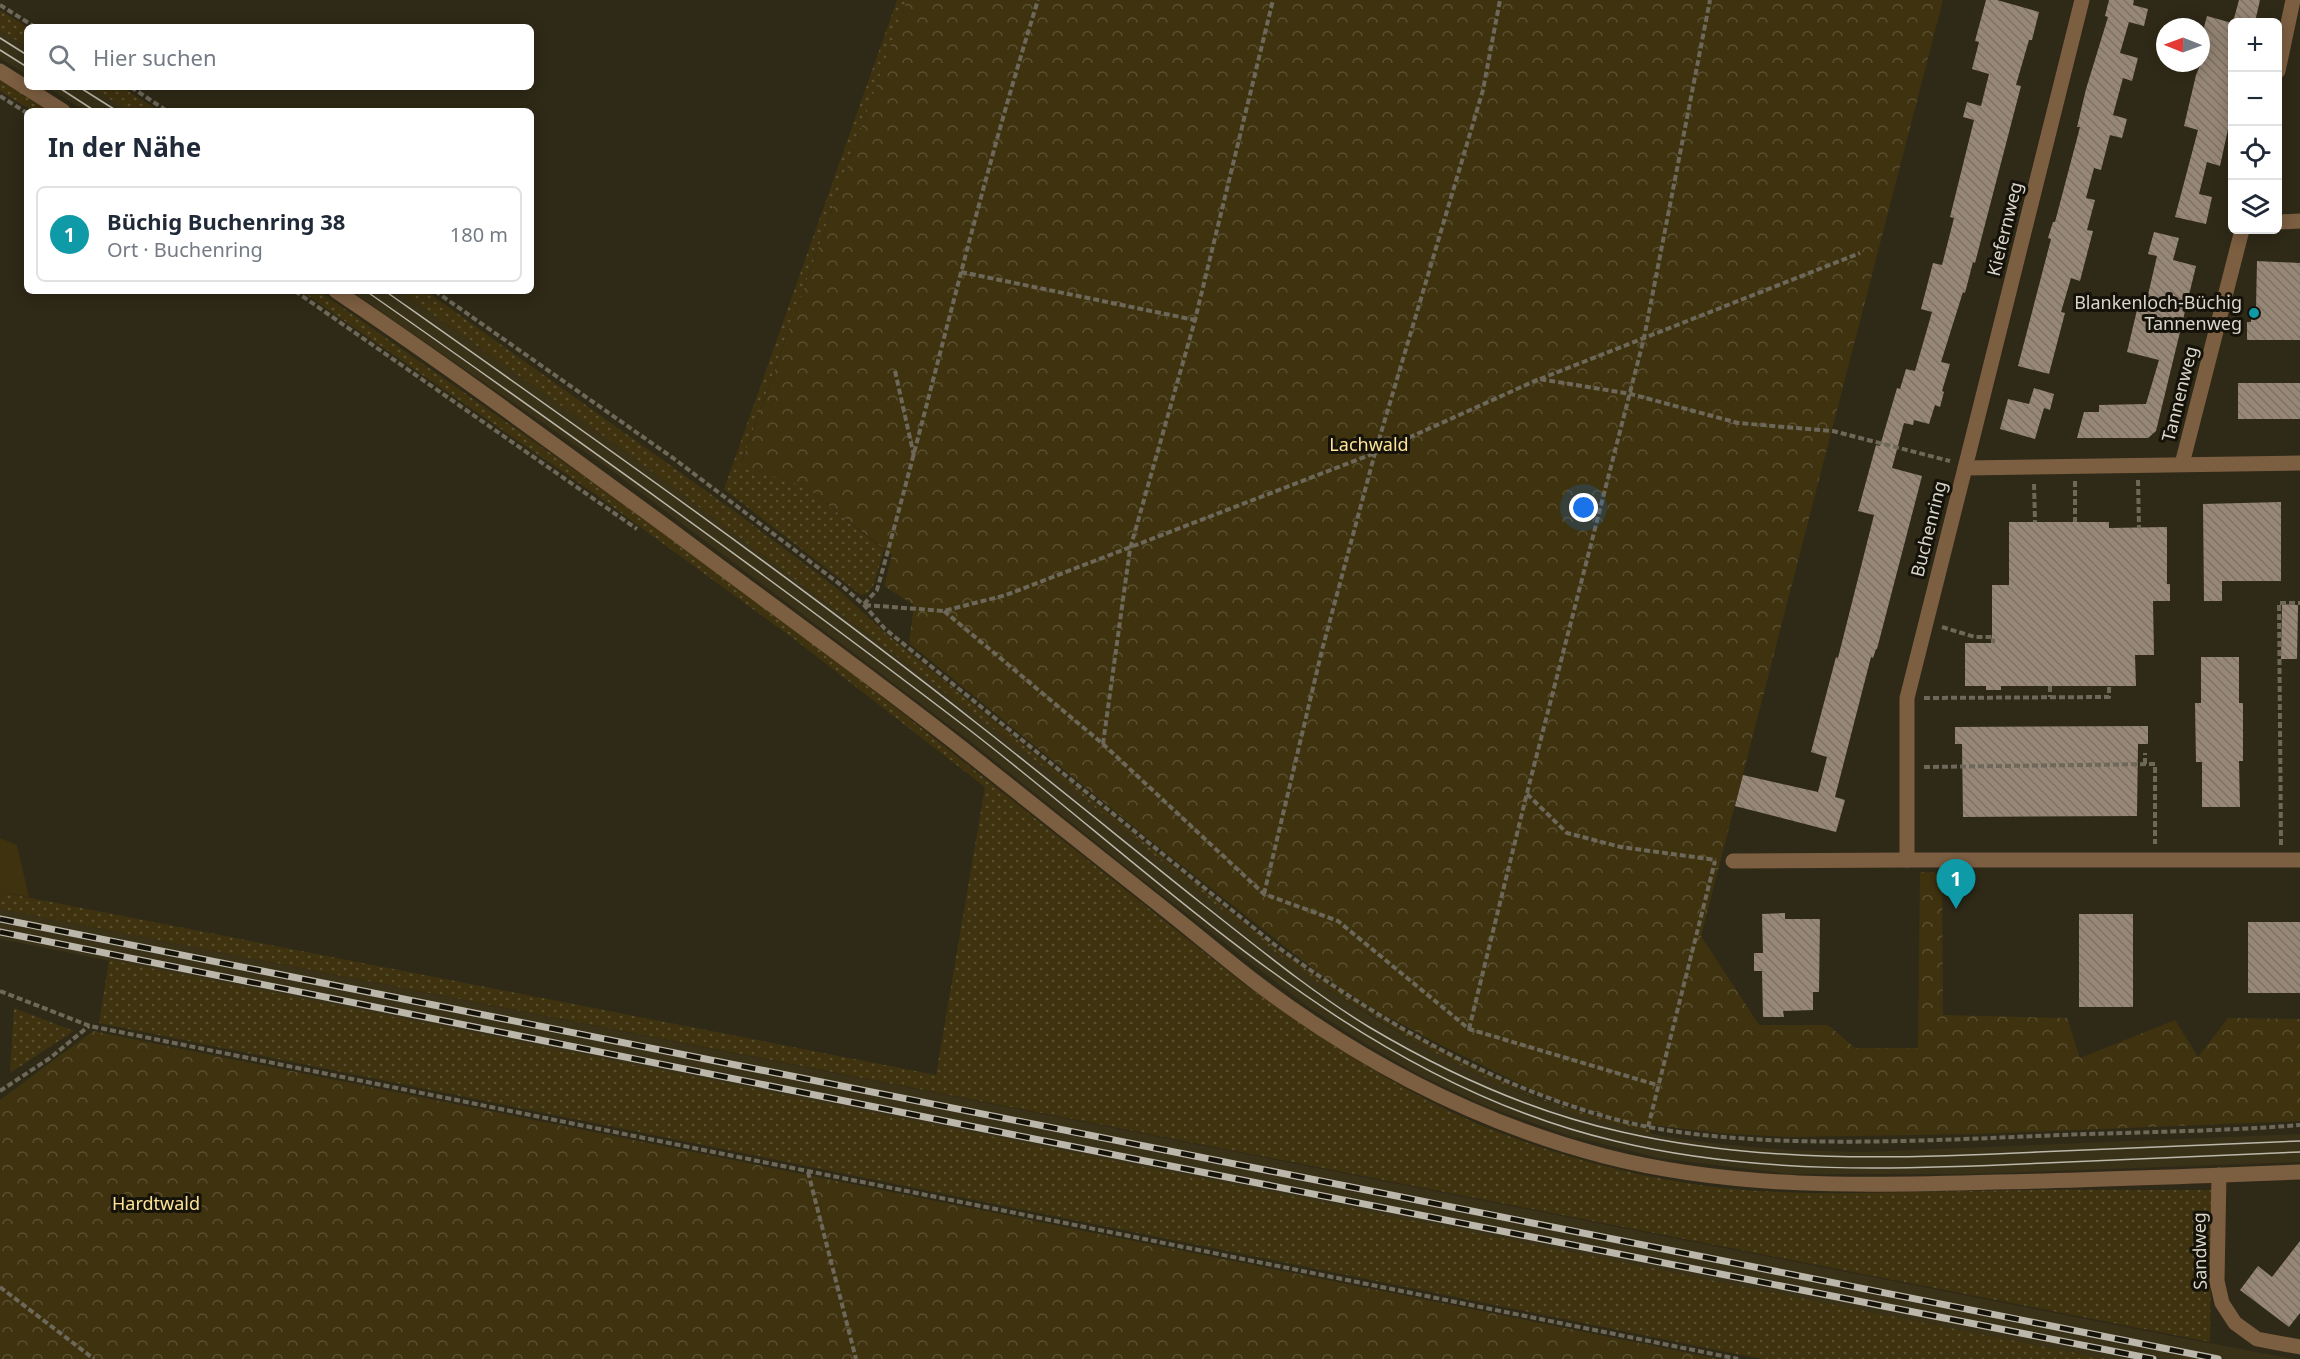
<!DOCTYPE html>
<html lang="de">
<meta charset="utf-8">
<style>
body{margin:0;font-family:"Noto Sans",sans-serif;background:#f2f2f3;color:#1f2937}
.controls{position:absolute;right:18px;top:18px;display:grid;overflow:hidden;border-radius:9px;box-shadow:0 3px 15px #0003}
.controls button{width:54px;height:54px;display:grid;place-items:center;padding:0;border:0;border-bottom:2px solid #e0e1e3;background:#fff;color:#1f2937;font:30px sans-serif}
.compass{position:absolute;left:2156px;top:18px;width:54px;height:54px;border-radius:50%;background:#fff;box-shadow:0 3px 15px #0003;rotate:271deg}
.you{position:absolute;left:1584px;top:508px;width:21px;height:21px;margin:-15px;border:4px solid #fff;border-radius:50%;background:#1a73e8;box-shadow:0 0 0 9px #1a73e833}
.badge{display:grid;place-items:center;width:39px;height:39px;border-radius:50%;background:#36727f;color:#fff;font-size:20px;font-weight:700}
.pin{position:absolute;translate:-50% -50px;filter:drop-shadow(0 2px 3px #0008)}
.pin::after{content:'';position:absolute;top:32px;width:21px;height:18px;background:inherit;clip-path:polygon(0 0,100% 0,50% 100%)}
.list{margin:0;padding:0;list-style:none}
h2{display:flex;justify-content:space-between;align-items:center;height:78px;margin:0;padding:0 24px;font-size:26px}
h2 small{font-size:20px;font-weight:400;color:#747a83}
.list li{display:grid;grid-template-columns:39px 1fr auto;gap:18px;align-items:center;box-sizing:border-box;height:96px;margin:0 12px 12px;padding:0 12px;border:2px solid #e0e1e3;border-radius:9px}
.list b{display:block;font-size:22px;white-space:nowrap}
.list p{margin:0;font-size:20px;white-space:nowrap;color:#747a83}
.list em{font-size:20px;font-style:normal;color:#747a83}
.icon{flex:none;width:33px;height:33px;fill:none;stroke:currentColor;stroke-width:2;stroke-linecap:round;stroke-linejoin:round}
.map{position:relative;flex:none;width:2300px;height:1359px;overflow:hidden}
.search{position:absolute;background:#fff;box-shadow:0 3px 15px #0003;left:24px;top:24px;width:510px;height:66px;display:flex;align-items:center;gap:15px;box-sizing:border-box;padding:0 21px;border-radius:9px;color:#747a83;font-size:22px}
.panel{position:absolute;background:#fff;box-shadow:0 3px 15px #0003;left:24px;top:108px;width:510px;height:186px;border-radius:9px}
.map>svg:first-child{display:block}
</style>
<div class="map">
<svg width="2300" height="1359" viewBox="0 0 2300 1359">
<defs>
<pattern id="grass-dots" width="8" height="8" patternUnits="userSpaceOnUse" patternTransform="scale(1.5)"><rect width="8" height="8" fill="#3e320f"/><path d="M2 2h.1M6 6h.1" fill="none" stroke="#594f31" stroke-width="1.8" stroke-linecap="round"/></pattern>
<pattern id="forest-crowns" width="20" height="18" patternUnits="userSpaceOnUse" patternTransform="scale(1.5)"><rect width="20" height="18" fill="#3e320f"/><path d="M2 6a3 3 0 1 1 6 0M12 15a3 3 0 1 1 6 0" fill="none" stroke="#594f31"/></pattern>
<pattern id="building-back-hatch" width="6" height="6" patternUnits="userSpaceOnUse" patternTransform="scale(1.5)"><rect width="6" height="6" fill="#978776"/><path d="M-1 5l2 2M0 0l6 6M5-1l2 2" fill="none" stroke="#7d7265"/></pattern>
</defs>
<rect width="100%" height="100%" fill="#2f2917"/>
<!-- built -->
<g fill="#393118">
<path d="M0 30 27 47V75L0 58Z"/>
<path d="M46 87H90L129 111H85Z"/>
<path d="M351 291H400L626 452 1057 777 1272 950 1320 984 1374 1018 1431 1051 1497 1083 1536 1099 1618 1125 1663 1136 1720 1144 1789 1150 1865 1152 2300 1134V1162L1974 1174H1789L1658 1158 1567 1135 1488 1107 1419 1075 1356 1038 1307 1006 1140 878 966 738 611 470Z"/>
<path d="M0 909 2167 1335 2294 1359H2107L0 939Z"/>
</g>
<!-- grass -->
<g fill="url(#grass-dots)">
<path d="M897 0H907L740 466 804 486 884 550 874 584 868 593 861 595 724 489Z"/>
<path d="M0 10 27 27V47L0 30Z"/>
<path d="M0 80 52 111H33L0 91Z"/>
<path d="M90 87H122L159 111H129Z"/>
<path d="M301 291H319L599 487 800 632 1248 987C1326 1041 1404 1095 1493 1130 1564 1158 1639 1178 1714 1187 1800 1197 1887 1192 1973 1191 2053 1189 2132 1190 2212 1190L2210 1342 0 909V892L936 1075 985 787 794 639 595 494Z"/>
<path d="M400 291H426L737 513 839 590 884 632 1274 947C1335 991 1398 1029 1466 1063 1490 1075 1515 1089 1540 1098 1576 1111 1613 1121 1651 1129L1650 1133 1576 1113 1497 1083 1431 1051 1320 984 1272 950 1057 777 626 452Z"/>
<path d="M109 960 2107 1359H1762L99 1023Z"/>
<path d="M14 1008 74 1031 10 1073Z"/>
</g>
<!-- forest -->
<g fill="url(#forest-crowns)">
<path d="M907 0H1943L1701 936 1759 1025H1828L1855 1048H1918L1920 872 1942 873 1943 1015 2067 1018 2080 1058 2175 1020 2198 1057 2228 1018 2300 1019V1121L1974 1134 1789 1137 1719 1133 1652 1125 1622 1120 1577 1106 1541 1094 1435 1042 1377 1011 1325 978 1161 849 909 643 914 605 884 586 892 555 804 486 740 467Z"/>
<path d="M93 1031 1719 1359H0V1100Z"/>
</g>
<!-- garden -->
<path fill="#3e320f" d="M0 838 17 845 29 897 0 892Z"/>
<!-- building -->
<g fill="url(#building-back-hatch)">
<path d="M1986 0H1997L2039 12 2032 40H2029L2016 85 2021 86 1975 263 1973 262 1965 293 1963 292 1941 362 1950 364 1942 391 1944 392 1940 407 1935 405 1929 424 1914 420 1913 425 1904 423 1892 468 1922 476 1877 649H1876L1873 658 1871 657 1835 797 1845 800 1836 832 1735 806 1743 775 1818 792 1827 757 1811 752 1836 657 1838 658 1874 515 1858 511 1876 445 1880 446 1897 388 1900 389 1906 369 1915 371 1932 312 1921 309 1933 263 1942 265 1954 218 1950 217 1974 120 1963 117 1967 102 1981 106 1989 74 1972 69 1979 42 1975 41Z"/>
<path d="M2109 0H2134L2133 5 2148 9 2144 26 2129 22 2120 53 2138 58 2132 81 2123 78 2113 115 2127 119 2122 138 2110 135 2101 170 2094 168 2086 198 2095 200 2087 230 2093 231 2080 281 2071 278 2061 312 2065 313 2049 374 2018 366 2051 239 2048 238 2053 222H2055L2080 127H2077L2086 89 2108 17 2105 16Z"/>
<path d="M2239 0H2260L2255 22H2233Z"/>
<path d="M2207 16 2232 23V111L2220 166 2207 162 2199 194 2212 197 2206 224 2175 217 2198 130 2184 126 2196 75 2201 63V38Z"/>
<path d="M2154 232 2179 238 2173 260 2196 266 2156 431 2148 438H2077L2084 412H2099V405L2146 404 2159 360 2127 352 2137 310 2144 312 2157 256 2148 254Z"/>
<path d="M2257 261 2300 263V340H2247V322H2251V309L2256 308Z"/>
<rect x="2238" y="383" width="62" height="36"/>
<path d="M2034 388 2054 394 2050 410 2044 408 2035 439 2000 429 2008 399 2029 404Z"/>
<path d="M2281 502V581H2222V601H2204L2203 504Z"/>
<path d="M2009 522H2109V528L2167 527V584H2170V601H2153L2154 655H2135L2136 686H2001V690H1986V686H1965V643H1992V585H2009Z"/>
<path d="M2282 604 2298 605 2297 659H2281Z"/>
<path d="M2201 657H2239V703H2243V761H2239L2240 807H2202V762H2196L2195 703H2201Z"/>
<path d="M2148 726V744H2138L2137 816 1963 817 1962 744H1955V727Z"/>
<path d="M1785 913V919H1820L1819 992H1813V1010L1783 1011 1784 1017H1763L1762 971H1754V953H1763L1762 914Z"/>
<rect x="2079" y="914" width="54" height="93"/>
<rect x="2248" y="922" width="52" height="71"/>
<path d="M2300 1241V1313L2289 1327 2240 1290 2258 1266 2272 1277Z"/>
</g>
<g fill="none" stroke-linecap="round" stroke-linejoin="round">
<!-- path -->
<g stroke="#6d6859" stroke-width="4" stroke-dasharray="6 3" stroke-linecap="butt">
<path d="M0 5 35 27"/>
<path d="M131 87 167 111"/>
<path d="M0 96 27 113"/>
<path d="M961 272 1195 320"/>
<path d="M295 291 637 529"/>
<path d="M435 291 673 458 841 585 864 605 885 629 1275 945C1378 1020 1493 1087 1618 1120 1667 1133 1717 1137 1767 1140 1857 1144 1947 1140 2036 1136 2124 1132 2213 1132 2300 1125"/>
<path d="M895 371 914 456"/>
<path d="M1540 379 1860 253"/>
<path d="M2138 480 2139 528"/>
<path d="M2075 481V522"/>
<path d="M2034 484 2035 522"/>
<path d="M864 604 877 590C932 394 977 195 1038 0"/>
<path d="M865 605 944 611 1006 595 1375 453 1539 379 1631 394 1738 423 1833 431 1950 461"/>
<path d="M944 611 1103 744 1264 894 1338 921 1469 1029 1657 1085"/>
<path d="M1942 627 1975 637H1993V643"/>
<path d="M2050 686V697"/>
<path d="M1924 698 2109 697V686"/>
<path d="M1103 744 1130 549 1195 320 1273 0"/>
<path d="M2145 764V753"/>
<path d="M1924 767 2155 764V844"/>
<path d="M1527 794 1567 833 1621 847 1716 860"/>
<path d="M2281 845 2279 603H2300"/>
<path d="M1264 894 1322 650 1375 453 1483 90 1500 0"/>
<path d="M0 991 90 1026 1738 1359"/>
<path d="M1469 1029 1527 793 1644 338 1710 0"/>
<path d="M0 1091 50 1058 89 1026"/>
<path d="M1648 1127 1715 861"/>
<path d="M808 1172 856 1359"/>
<path d="M0 1287 94 1359"/>
</g>
<!-- minor -->
<g stroke="#7c5e41" stroke-width="15">
<path d="M2278 71 2293 0"/>
<path d="M2278 222 2300 221"/>
<path d="M2300 463 1965 468 1907 698V860H2300"/>
<path d="M2182 464 2242 230"/>
<path d="M1965 468 2082 0"/>
<path d="M1733 861 1907 860"/>
<path d="M2219 1175 2217 1281 2222 1303 2235 1323 2257 1339 2300 1347"/>
</g>
<!-- tertiary -->
<g stroke="#7c5e41" stroke-width="15">
<path d="M0 71 63 111"/>
<path d="M336 291C451 368 563 451 675 533 771 605 869 675 963 749 1025 798 1087 847 1148 896 1184 924 1218 953 1254 981 1358 1060 1477 1123 1604 1156 1732 1189 1865 1186 1996 1182 2097 1180 2199 1176 2300 1172"/>
</g>
<!-- tram -->
<g stroke="#bbb7aa" stroke-width="1.5">
<path d="M0 38 27 55"/>
<path d="M0 50 27 67"/>
<path d="M58 87 95 111"/>
<path d="M79 87 117 111"/>
<path d="M366 291C569 433 770 577 967 728 1169 884 1358 1081 1615 1141 1756 1175 1901 1170 2045 1163 2130 1159 2215 1155 2300 1152"/>
<path d="M385 291C585 432 786 573 979 725 1053 783 1127 844 1201 903 1256 946 1310 991 1369 1027 1448 1074 1532 1112 1622 1132 1758 1163 1898 1159 2037 1152 2125 1148 2212 1145 2300 1141"/>
</g>
<!-- rail casing -->
<g stroke="#bbb7aa" stroke-width="7">
<g id="rail">
<path d="M0 919 2218 1359"/>
<path d="M0 932 1135 1159 2153 1359"/>
</g>
</g>
<!-- rail -->
<use href="#rail" stroke="#15120a" stroke-width="4.5" stroke-dasharray="14" stroke-linecap="butt"/>
</g>
<!-- markers -->
<circle fill="#0f9aa8" stroke="#15120a" stroke-width="2" cx="2254" cy="313" r="6"/>
<g text-anchor="middle" stroke-width="6" stroke-linejoin="round" paint-order="stroke">
<!-- street labels -->
<g font-size="18" fill="#dad6cb" stroke="#15120a">
<text transform="translate(2005 229) rotate(-76)" y="6">Kiefernweg</text>
<text transform="translate(2180 394) rotate(-76)" y="6">Tannenweg</text>
<text transform="translate(1929 529) rotate(-76)" y="6">Buchenring</text>
<text transform="translate(2200 1251) rotate(-91)" y="6">Sandweg</text>
</g>
<!-- poi labels -->
<g font-size="18" fill="#dad6cb" stroke="#15120a" text-anchor="end">
<text x="2242" y="309">Blankenloch-Büchig<tspan x="2242" dy="21">Tannenweg</tspan></text>
</g>
<!-- park labels -->
<g font-size="18" fill="#fce397" stroke="#15120a">
<text x="1369" y="451">Lachwald</text>
<text x="156" y="1210">Hardtwald</text>
</g>
</g>
</svg>
<div class="controls">
<button>+</button>
<button>−</button>
<button><svg class="icon" aria-label="locate" viewBox="0 0 24 24"><circle cx="12" cy="12" r="6"/><path d="M12 2v4M12 18v4M2 12h4M18 12h4"/></svg></button>
<button><svg class="icon" aria-label="layers" viewBox="0 0 24 24"><path d="M12 4l9 5-9 5-9-5zM3 14l9 5 9-5"/></svg></button>
</div>
<svg class="compass" viewBox="-18 -18 36 36"><path d="M0-13l5 13h-10z" fill="#e53935"/><path d="M0 13l5-13h-10z" fill="#747a83"/></svg>
<div class="you"></div>
<div class="pin badge" style="left:1956px;top:909px;background:#0f9aa8">1</div>
<div class="search"><svg class="icon" aria-label="search" viewBox="0 0 24 24"><circle cx="10" cy="10" r="6"/><path d="M15 15l6 6"/></svg>Hier suchen</div>
<section class="panel">
<h2>In der Nähe<small></small></h2>
<ul class="list">
<li><span class="badge" style="background:#0f9aa8">1</span><div><b>Büchig Buchenring 38</b><p>Ort · Buchenring</p></div><em>180 m</em></li>
</ul>
</section>
</div>
